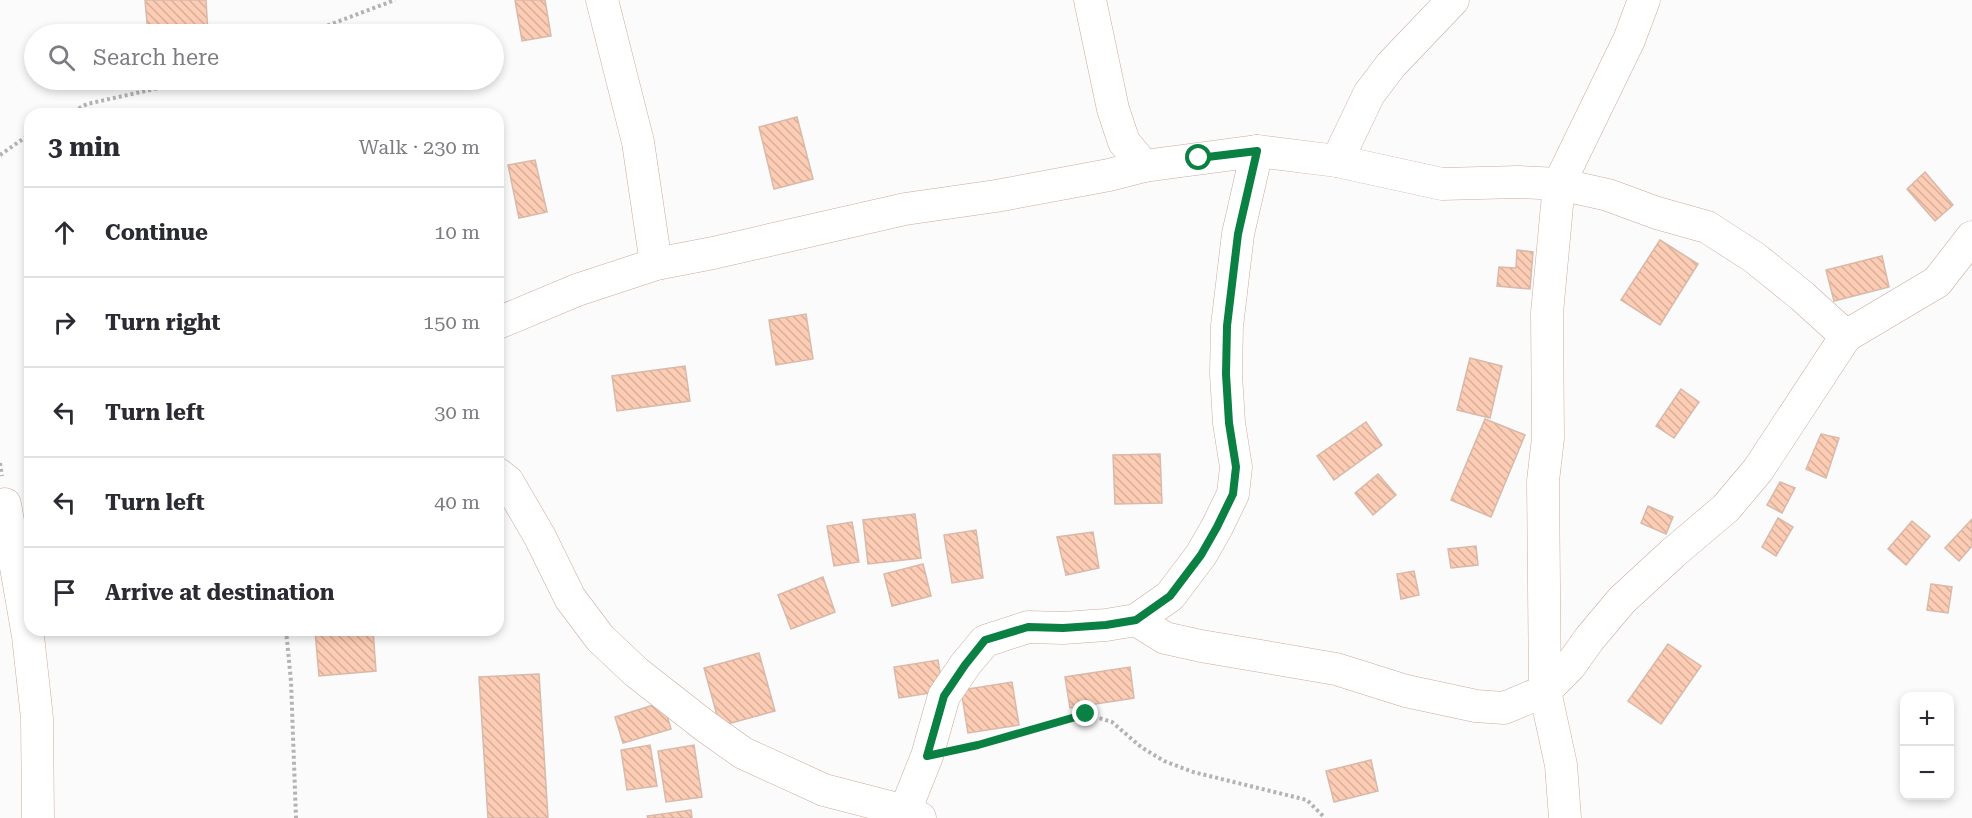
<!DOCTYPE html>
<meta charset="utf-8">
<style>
body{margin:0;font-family:"Roboto Serif",serif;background:#f2f2f3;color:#2b2b33}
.controls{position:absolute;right:18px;bottom:18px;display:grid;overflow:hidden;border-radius:12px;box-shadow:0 3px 9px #0003}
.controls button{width:54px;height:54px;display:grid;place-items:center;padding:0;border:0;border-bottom:2px solid #e1e1e2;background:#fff;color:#2b2b33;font:30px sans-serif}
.stop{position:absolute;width:18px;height:18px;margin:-14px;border:4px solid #0b8043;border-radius:50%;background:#fff}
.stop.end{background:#0b8043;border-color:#fff;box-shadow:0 2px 6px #0008}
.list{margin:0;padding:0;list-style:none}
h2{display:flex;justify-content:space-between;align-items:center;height:78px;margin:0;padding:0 24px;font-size:26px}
h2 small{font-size:20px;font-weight:400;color:#7c7c81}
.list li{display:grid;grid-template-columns:39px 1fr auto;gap:18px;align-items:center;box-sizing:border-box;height:90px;padding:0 24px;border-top:2px solid #e1e1e2}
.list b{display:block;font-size:22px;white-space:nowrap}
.list em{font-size:20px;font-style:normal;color:#7c7c81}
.icon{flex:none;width:33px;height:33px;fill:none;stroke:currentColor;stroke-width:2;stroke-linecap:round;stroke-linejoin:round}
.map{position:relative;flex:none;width:1972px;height:818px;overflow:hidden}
.search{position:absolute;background:#fff;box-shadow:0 3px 9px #0003;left:24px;top:24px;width:480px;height:66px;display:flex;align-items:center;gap:15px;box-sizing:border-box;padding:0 21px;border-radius:33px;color:#7c7c81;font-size:22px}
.panel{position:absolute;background:#fff;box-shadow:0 3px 9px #0003;left:24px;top:108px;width:480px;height:528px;border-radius:18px}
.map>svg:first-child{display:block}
</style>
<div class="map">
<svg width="1972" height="818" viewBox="0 0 1972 818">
<defs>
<pattern id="building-back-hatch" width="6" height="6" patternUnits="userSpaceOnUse" patternTransform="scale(1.5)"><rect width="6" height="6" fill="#fdccb4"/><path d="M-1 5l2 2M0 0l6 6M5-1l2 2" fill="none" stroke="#d8ae9a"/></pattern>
</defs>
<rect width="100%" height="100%" fill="#fbfbfb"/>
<!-- building -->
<g fill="url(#building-back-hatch)" stroke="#d8b9aa" stroke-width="1.5">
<path d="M145 0H206L208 34H148Z"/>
<path d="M515 0H545L551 36 522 41Z"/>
<path d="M449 29 452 34H420Z"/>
<path d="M797 117 813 179 774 189 759 127Z"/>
<path d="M535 160 547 212 519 218 508 165Z"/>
<path d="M1925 172 1953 205 1935 221 1907 189Z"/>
<path d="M1660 240 1698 264 1660 325 1621 300Z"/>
<path d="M1517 250 1533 252 1530 289 1497 286 1499 267 1516 268Z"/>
<path d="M1882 256 1889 287 1834 301 1826 270Z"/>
<path d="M806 314 813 359 776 365 769 320Z"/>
<path d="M1470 358 1502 366 1490 418 1457 410Z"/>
<path d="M685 366 690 401 617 411 612 376Z"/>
<path d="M1681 389 1699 402 1674 438 1656 426Z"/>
<path d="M1485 419 1525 435 1491 517 1451 500Z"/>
<path d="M1366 422 1382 445 1334 480 1317 456Z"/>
<path d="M1821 434 1839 438 1826 478 1806 469Z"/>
<path d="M1160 454 1162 503 1115 504 1113 455Z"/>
<path d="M1378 474 1396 495 1373 515 1355 493Z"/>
<path d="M1780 482 1795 488 1782 513 1767 505Z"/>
<path d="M1648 506 1673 517 1666 534 1641 523Z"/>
<path d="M915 514 921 558 868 564 863 520Z"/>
<path d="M1778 518 1793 527 1776 556 1762 547Z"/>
<path d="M1972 519V546L1959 561 1945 548Z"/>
<path d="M1912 521 1930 536 1906 565 1888 549Z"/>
<path d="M852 522 859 562 834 566 827 526Z"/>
<path d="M976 530 983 578 952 583 944 535Z"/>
<path d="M1093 532 1099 568 1066 575 1057 537Z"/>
<path d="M1476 546 1478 565 1451 568 1448 549Z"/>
<path d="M923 564 931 596 892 606 884 574Z"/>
<path d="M1414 571 1419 595 1401 599 1397 574Z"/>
<path d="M823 577 835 612 791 629 778 595Z"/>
<path d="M1931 584 1952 587 1948 613 1927 610Z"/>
<path d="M329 630H373L376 671 319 676 315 631Z"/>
<path d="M1668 644 1701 666 1661 724 1628 701Z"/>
<path d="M759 653 775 711 720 726 704 668Z"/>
<path d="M938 660 943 691 899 698 894 667Z"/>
<path d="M1130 667 1134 698 1070 708 1065 677Z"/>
<path d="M539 674 548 818H488L479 677Z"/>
<path d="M1012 682 1019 725 968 733 961 690Z"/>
<path d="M663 702 671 729 623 743 615 717Z"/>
<path d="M650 745 657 786 627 790 621 750Z"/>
<path d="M694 745 702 797 666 802 658 751Z"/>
<path d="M1371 760 1378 791 1334 802 1326 771Z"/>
<path d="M691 810 692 818H648L647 816Z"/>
</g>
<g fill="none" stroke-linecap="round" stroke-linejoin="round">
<!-- street casing -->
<g stroke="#caac9d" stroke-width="33">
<g id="street">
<path d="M602 0 638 142 656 264"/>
<path d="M1090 0 1113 109 1124 142 1144 166 1257 151 1337 161 1442 184 1518 182 1559 184 1608 195 1657 213 1707 227 1755 258 1802 296 1846 336"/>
<path d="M1337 161 1369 94 1391 65 1453 0"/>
<path d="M498 323 577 290 656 264 713 253 905 209 996 196 1109 175 1144 166"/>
<path d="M498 474 508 482 540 537 570 598 600 638 636 672 705 726 743 753 824 790 905 811 920 818"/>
<path d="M5 504 28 636 37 718 38 818"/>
<path d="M1136 620 1165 638 1201 646 1336 669 1406 691 1476 706 1504 708 1545 691 1543 481 1548 438 1547 313 1559 184 1629 40 1644 0"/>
<path d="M905 811 927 756 944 696 965 665 985 641 1028 627 1063 628 1106 625 1136 620 1170 596 1201 555 1217 527 1233 494 1236 467 1229 423 1226 374 1227 326 1238 234 1257 151"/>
<path d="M1565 818 1561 765 1545 691 1570 666 1590 638 1622 600 1673 553 1726 508 1758 470 1846 336 1937 282 1972 237"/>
</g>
</g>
<!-- path -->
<g stroke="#b6b2b1" stroke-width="4" stroke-dasharray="3 3" stroke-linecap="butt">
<path d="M305 34 395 0"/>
<path d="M68 114 87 104 177 84 189 80"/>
<path d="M0 155 30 134"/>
<path d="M0 463 2 476"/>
<path d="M286 630 291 681 296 818"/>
<path d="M961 749 1086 714 1112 722 1141 747 1164 761 1193 772 1307 800 1325 818"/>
</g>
<!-- street -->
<use href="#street" stroke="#fff" stroke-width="32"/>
</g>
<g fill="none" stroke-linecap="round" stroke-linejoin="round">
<!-- route -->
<path stroke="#0b8043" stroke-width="8" d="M1086 714 978 745 927 756 944 696 965 665 985 640 1028 627 1063 628 1106 625 1136 620 1170 596 1201 555 1217 527 1233 494 1236 467 1229 423 1226 374 1227 326 1238 234 1257 151 1199 158"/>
</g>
</svg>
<div class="controls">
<button>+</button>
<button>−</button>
</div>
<div class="stop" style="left:1199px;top:158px"></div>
<div class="stop end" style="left:1086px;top:714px"></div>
<div class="search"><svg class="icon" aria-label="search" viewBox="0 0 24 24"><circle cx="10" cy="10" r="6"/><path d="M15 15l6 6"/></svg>Search here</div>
<section class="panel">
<h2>3 min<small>Walk · 230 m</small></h2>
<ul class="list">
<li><svg class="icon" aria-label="ahead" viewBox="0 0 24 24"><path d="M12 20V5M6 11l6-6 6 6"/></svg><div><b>Continue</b></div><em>10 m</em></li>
<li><svg class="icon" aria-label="right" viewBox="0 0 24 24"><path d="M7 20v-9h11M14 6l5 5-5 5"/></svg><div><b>Turn right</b></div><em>150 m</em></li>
<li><svg class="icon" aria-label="left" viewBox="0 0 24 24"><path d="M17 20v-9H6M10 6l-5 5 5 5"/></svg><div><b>Turn left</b></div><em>30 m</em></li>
<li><svg class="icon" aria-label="left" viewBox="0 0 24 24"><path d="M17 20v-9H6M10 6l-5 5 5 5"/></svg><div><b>Turn left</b></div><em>40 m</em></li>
<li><svg class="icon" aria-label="arrive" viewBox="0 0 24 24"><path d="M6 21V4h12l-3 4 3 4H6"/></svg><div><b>Arrive at destination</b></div></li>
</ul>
</section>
</div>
